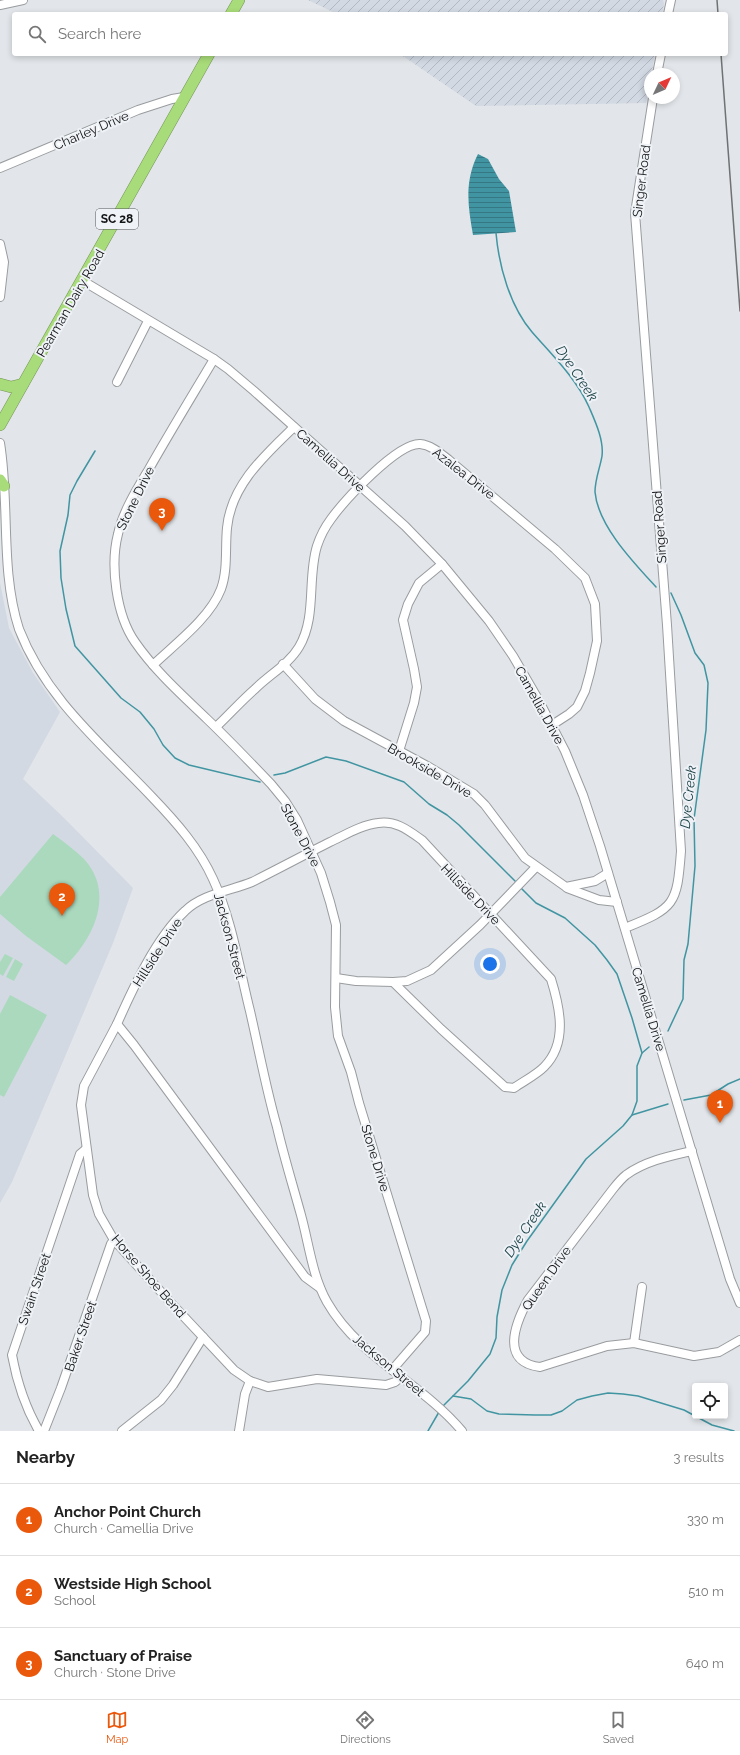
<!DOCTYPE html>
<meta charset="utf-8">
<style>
:root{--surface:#fff;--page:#f2f2f2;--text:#222;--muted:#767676;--line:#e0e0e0;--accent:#ea580c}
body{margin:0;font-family:Raleway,sans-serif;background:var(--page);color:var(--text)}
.controls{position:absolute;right:12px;bottom:12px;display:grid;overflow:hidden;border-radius:4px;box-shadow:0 2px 6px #0003}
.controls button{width:36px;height:36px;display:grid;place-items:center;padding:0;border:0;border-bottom:1px solid var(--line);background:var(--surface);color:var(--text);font:20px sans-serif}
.compass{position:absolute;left:644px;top:68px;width:36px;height:36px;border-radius:50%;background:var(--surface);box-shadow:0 2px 6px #0003;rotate:46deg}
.you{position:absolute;left:490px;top:964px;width:14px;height:14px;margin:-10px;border:3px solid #fff;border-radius:50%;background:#1a73e8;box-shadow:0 0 0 6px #1a73e833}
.badge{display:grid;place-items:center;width:26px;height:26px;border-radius:50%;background:var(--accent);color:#fff;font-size:13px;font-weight:700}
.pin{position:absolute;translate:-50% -33px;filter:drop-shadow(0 1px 2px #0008)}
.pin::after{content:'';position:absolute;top:21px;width:14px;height:12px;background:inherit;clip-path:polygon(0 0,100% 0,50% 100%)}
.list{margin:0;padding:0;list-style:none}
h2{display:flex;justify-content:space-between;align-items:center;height:52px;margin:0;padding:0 16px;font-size:17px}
h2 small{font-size:13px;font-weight:400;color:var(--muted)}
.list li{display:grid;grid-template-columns:26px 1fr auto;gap:12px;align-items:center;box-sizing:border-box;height:72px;padding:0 16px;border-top:1px solid var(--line)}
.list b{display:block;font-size:15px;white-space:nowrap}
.list p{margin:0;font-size:13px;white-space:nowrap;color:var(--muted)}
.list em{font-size:13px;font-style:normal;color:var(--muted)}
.icon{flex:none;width:22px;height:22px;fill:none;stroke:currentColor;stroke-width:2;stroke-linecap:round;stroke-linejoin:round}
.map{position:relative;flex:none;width:740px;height:1431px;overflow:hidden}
.search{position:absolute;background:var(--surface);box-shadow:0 2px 6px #0003;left:12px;right:12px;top:12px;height:44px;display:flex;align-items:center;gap:10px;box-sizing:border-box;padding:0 14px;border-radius:4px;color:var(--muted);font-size:15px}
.sheet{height:268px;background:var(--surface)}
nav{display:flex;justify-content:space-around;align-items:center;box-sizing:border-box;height:56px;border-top:1px solid var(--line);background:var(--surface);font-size:11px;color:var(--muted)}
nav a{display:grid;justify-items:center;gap:2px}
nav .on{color:var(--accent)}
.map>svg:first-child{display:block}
</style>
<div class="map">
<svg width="740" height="1431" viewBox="0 0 740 1431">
<defs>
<pattern id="industrial-furrows" width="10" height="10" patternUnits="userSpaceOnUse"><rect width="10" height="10" fill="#d2d9e3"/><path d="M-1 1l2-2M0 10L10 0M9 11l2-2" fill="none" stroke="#b3b9c2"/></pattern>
<pattern id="water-rules" width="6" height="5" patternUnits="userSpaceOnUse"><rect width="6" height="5" fill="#4195a2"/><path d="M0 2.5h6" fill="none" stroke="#357883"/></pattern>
</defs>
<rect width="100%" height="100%" fill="#e2e5e9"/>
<polygon fill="#d2d9e3" points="0,583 9,628 33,673 60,712 23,779 64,818 133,888 113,943 12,1182 0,1203"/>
<g fill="url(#industrial-furrows)">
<polygon points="308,0 663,0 664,4 662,14 337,14"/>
<polygon points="400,54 655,54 646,103 476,106"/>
</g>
<g fill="#aad9bd">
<path d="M53,834C64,842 75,850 84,859C115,893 94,938 66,965L26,936L0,914V897Z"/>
<polygon points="5,954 13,958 3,976 0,974 0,962"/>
<polygon points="15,959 23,964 14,981 6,977"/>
<polygon points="10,995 47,1015 4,1097 0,1095 0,1014"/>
</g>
<path fill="url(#water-rules)" d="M478,154L488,159L499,179L509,191L516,232L473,235C468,206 464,182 478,154Z"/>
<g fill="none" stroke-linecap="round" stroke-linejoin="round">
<g stroke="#4195a2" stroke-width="1.5">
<path d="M496,233C499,267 510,306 532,332C552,355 576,378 589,407C595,421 604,440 602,456C600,468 595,479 595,492C598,526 634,563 656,587"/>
<polyline points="95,451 77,481 70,495 68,515 60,551 61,578 66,609 75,646 121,698 140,712 154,729 163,745 175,758 189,765 260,782"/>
<polyline points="274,775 285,773 326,757 346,761 404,782 429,804 447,815 459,825 515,881"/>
<polyline points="521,888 536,903 565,918 595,945 607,960 617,974 632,1018 642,1053"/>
<polyline points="668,1031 683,999 684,960 688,944 695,866 694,819 706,730 708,683 704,665 695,653 681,615 671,593"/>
<polyline points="684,1100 711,1095 728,1084 740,1079"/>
<polyline points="632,1115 668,1104"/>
<polyline points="453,1396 471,1399 487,1411 499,1414 535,1415 551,1415 562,1411 577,1400 592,1396 608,1393 623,1394 638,1396 684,1410 712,1425 734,1431"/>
<polyline points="442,1407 468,1381 490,1354 496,1338 497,1317 502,1290 512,1265 527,1241 586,1159 623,1126 632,1115 637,1101 637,1066 642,1053 649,1047"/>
<polyline points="428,1431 439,1412"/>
</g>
<defs>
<g id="minor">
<polyline points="0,5 23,0"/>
<polyline points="668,14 671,0"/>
<polyline points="657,74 661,54"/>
<polyline points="0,168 138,110 172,99 184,97"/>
<polyline points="0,244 4,262 0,297"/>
<polyline points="83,281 214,359 228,369 254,391 405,526 442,564 489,621 513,656 538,699 565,751 583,795 600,846 730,1279 740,1303"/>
<path d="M214,359C192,396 170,432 149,469C137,489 123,511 118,534C110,565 116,615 135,642C155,671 182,695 207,719C229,740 250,762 271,784L285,801L297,820L321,873L330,902L336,925L335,1007L338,1036L351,1072L359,1103L426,1321L425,1332L392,1370"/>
<polyline points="117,382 148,321"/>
<path d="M0,443C10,505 0,570 19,629C46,699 103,745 152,797C176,822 199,848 213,879C232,920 239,967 250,1011C259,1050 266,1089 277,1127C284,1157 293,1186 301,1215C309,1244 312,1275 327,1302C359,1358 422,1383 462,1431"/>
<polyline points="283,664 315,699 344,721 429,767 474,794 485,805 525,858 566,887 595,881 608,873"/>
<path d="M153,665C175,644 210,618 221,589C228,570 225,548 227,528C231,485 265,455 294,427"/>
<path d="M216,727C229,715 241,701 255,689C269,675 289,664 299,647C317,617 307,578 317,546C320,537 325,527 331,519C344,501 397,443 420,444C431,445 440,453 449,460L555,549L585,578L595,604L597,641L590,673L585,691L577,707L569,714L552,725"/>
<polyline points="399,751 414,703 417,687 414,669 403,620 408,604 419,583 442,564"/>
<polyline points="567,888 599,900 617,902"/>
<path d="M625,928C675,908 677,905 681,851L667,625L635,213L653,98"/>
<polyline points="393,982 407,981 431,970 480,925 536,867"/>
<path d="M117,1024C133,988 156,938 185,911C202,894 230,891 252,882C278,869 304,855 330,842C345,835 361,825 378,823C395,820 408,830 422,840L551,979C560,1008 568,1043 544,1067C536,1075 524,1081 514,1088L505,1087L441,1029L393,982L356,981L336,978"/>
<path d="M692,1151C670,1156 645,1161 626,1175C621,1179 617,1184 613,1189L528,1300C515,1324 500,1362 540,1367L607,1346L634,1343L694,1356L719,1352L740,1340"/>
<polyline points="320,1288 305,1277 134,1045 117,1024 84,1086 81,1105 93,1195 99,1214 114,1240 172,1304 234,1370 250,1381 268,1387 317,1379 386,1385 395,1382 401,1377"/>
<polyline points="634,1343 642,1287"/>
<path d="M39,1431C25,1407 17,1382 12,1355L80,1154L86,1149"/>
<polyline points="44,1431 61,1388 111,1244 114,1240"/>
<polyline points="122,1431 161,1400 173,1385 203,1337"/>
<polyline points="239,1431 245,1394 250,1381"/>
</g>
<g id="highway">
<polyline points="231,14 239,0"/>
<polyline points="0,384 11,387 23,384"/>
<polyline points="0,425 209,54"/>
<polyline points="0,480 4,486"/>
</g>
</defs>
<use href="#minor" stroke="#999c9f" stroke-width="10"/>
<use href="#highway" stroke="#749556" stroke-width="12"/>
<use href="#minor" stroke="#fff" stroke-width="8"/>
<use href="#highway" stroke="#a8db79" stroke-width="11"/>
<g stroke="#6f7173" stroke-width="1.5">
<polyline points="717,0 718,14"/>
<polyline points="721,54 740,311"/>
</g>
</g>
<g text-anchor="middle" stroke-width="4" stroke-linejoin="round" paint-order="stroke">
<rect fill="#eff2f6" stroke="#545658" stroke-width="1" x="96" y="209" width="42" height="20" rx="3"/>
<g font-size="12" font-weight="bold" fill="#121314">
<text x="117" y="223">SC 28</text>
</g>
<g font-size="13" fill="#121314" stroke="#eff2f6">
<text transform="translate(91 130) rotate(-23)" y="5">Charley Drive</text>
<text transform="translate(641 181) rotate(-83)" y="5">Singer Road</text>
<text transform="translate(70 303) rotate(-60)" y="5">Pearman Dairy Road</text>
<text transform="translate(331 460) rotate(42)" y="5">Camellia Drive</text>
<text transform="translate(464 473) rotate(38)" y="5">Azalea Drive</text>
<text transform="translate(135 498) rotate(-64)" y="5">Stone Drive</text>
<text transform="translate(659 527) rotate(-94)" y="5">Singer Road</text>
<text transform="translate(540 705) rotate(61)" y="5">Camellia Drive</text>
<text transform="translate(430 770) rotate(30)" y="5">Brookside Drive</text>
<text transform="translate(301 835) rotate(62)" y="5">Stone Drive</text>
<text transform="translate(471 894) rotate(46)" y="5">Hillside Drive</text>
<text transform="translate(230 936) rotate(75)" y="5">Jackson Street</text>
<text transform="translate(157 952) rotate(-57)" y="5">Hillside Drive</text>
<text transform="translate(649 1009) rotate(73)" y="5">Camellia Drive</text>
<text transform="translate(376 1158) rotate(73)" y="5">Stone Drive</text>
<text transform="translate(149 1276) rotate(49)" y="5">Horse Shoe Bend</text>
<text transform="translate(546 1278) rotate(-55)" y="5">Queen Drive</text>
<text transform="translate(34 1289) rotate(-71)" y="5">Swain Street</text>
<text transform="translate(80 1336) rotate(-71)" y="5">Baker Street</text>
<text transform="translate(389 1365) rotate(40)" y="5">Jackson Street</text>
</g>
<g font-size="14" font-style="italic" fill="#173e44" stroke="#eff2f6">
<text transform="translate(577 373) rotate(56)" y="5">Dye Creek</text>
<text transform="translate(688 797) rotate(-84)" y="5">Dye Creek</text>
<text transform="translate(525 1229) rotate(-56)" y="5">Dye Creek</text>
</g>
</g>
</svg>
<div class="controls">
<button><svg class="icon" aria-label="locate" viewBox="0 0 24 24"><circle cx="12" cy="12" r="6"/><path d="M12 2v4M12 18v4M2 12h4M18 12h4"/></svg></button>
</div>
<svg class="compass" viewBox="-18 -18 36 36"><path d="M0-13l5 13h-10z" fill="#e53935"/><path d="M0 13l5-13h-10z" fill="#767676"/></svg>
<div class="you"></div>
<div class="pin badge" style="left:720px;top:1123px">1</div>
<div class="pin badge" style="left:62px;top:916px">2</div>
<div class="pin badge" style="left:162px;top:531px">3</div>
<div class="search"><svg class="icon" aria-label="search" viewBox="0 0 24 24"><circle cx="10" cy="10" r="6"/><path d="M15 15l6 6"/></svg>Search here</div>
</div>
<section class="sheet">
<h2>Nearby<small>3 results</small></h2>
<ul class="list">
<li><span class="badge">1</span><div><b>Anchor Point Church</b><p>Church · Camellia Drive</p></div><em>330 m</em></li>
<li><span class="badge">2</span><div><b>Westside High School</b><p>School</p></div><em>510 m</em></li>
<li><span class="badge">3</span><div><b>Sanctuary of Praise</b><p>Church · Stone Drive</p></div><em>640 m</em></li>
</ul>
</section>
<nav>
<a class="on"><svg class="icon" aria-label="map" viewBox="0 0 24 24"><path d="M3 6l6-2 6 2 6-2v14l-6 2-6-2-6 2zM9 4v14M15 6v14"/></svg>Map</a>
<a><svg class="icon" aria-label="directions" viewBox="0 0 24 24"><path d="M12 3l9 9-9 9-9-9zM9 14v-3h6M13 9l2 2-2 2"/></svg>Directions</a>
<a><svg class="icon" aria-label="saved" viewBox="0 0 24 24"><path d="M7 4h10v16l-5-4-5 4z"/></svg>Saved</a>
</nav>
